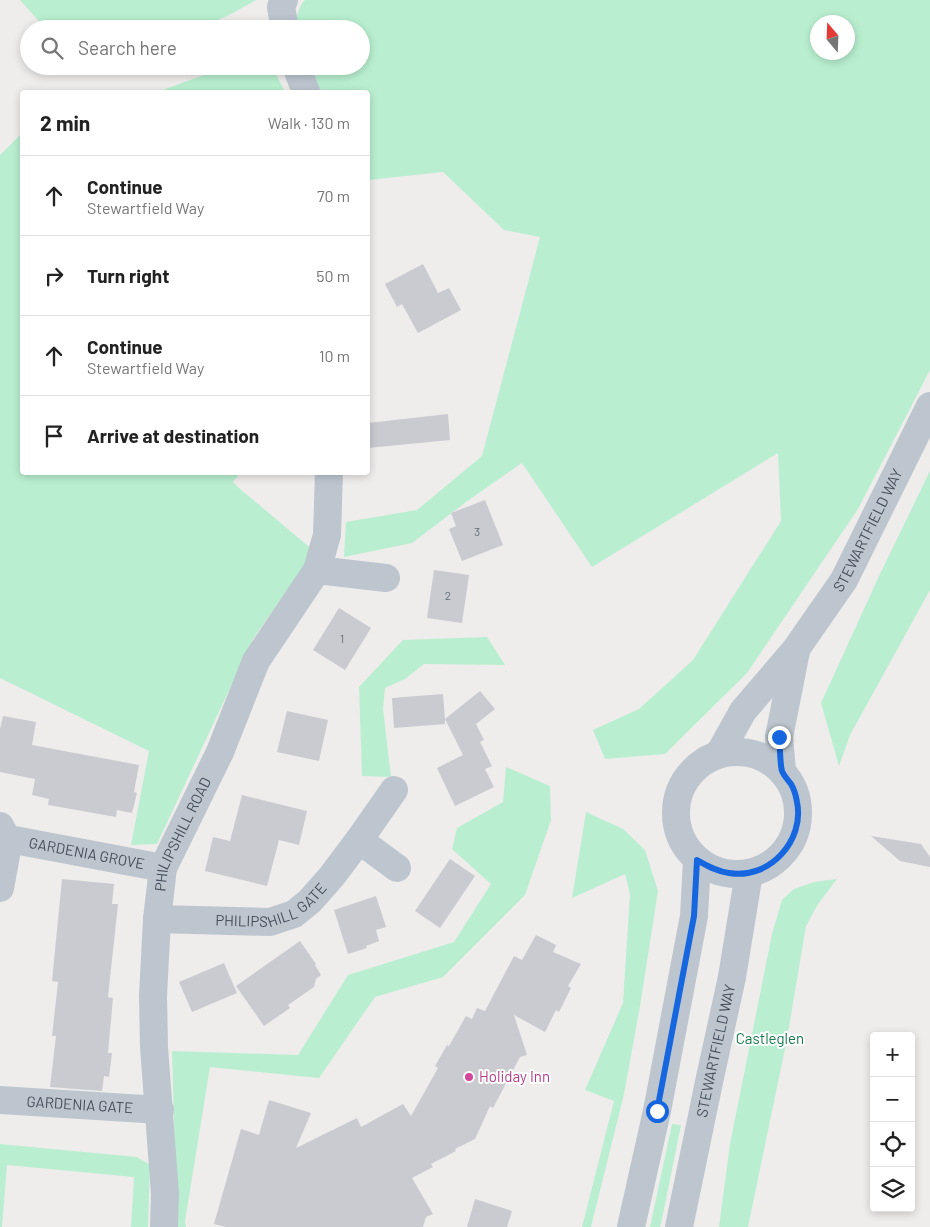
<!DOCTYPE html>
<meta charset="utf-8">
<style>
:root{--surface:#fff;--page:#f6f6f6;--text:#222;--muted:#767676;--line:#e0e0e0}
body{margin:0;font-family:Barlow,sans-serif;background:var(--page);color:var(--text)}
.controls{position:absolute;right:15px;bottom:15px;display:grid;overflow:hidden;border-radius:5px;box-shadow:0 2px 8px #0003}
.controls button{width:45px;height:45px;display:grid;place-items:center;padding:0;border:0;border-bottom:1px solid var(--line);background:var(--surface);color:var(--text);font:25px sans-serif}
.compass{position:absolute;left:810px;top:15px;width:45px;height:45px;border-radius:50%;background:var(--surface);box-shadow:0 2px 8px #0003;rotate:341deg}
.stop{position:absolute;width:15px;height:15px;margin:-11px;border:4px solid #1667df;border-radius:50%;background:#fff}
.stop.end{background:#1667df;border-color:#fff;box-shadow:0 1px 5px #0008}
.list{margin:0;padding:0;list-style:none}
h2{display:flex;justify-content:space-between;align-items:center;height:65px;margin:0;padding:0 20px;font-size:21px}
h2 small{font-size:16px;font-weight:400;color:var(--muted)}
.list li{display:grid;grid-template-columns:32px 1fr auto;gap:15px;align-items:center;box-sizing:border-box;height:80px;padding:0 20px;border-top:1px solid var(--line)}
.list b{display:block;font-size:19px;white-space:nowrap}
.list p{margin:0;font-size:16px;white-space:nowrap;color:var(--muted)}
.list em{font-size:16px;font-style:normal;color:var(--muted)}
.icon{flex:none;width:28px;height:28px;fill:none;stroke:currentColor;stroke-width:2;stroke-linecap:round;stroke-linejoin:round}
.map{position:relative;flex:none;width:930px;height:1227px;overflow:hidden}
.search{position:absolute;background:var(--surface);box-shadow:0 2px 8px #0003;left:20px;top:20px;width:350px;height:55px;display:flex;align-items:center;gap:12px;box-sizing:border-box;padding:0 18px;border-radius:28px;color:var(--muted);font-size:19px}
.panel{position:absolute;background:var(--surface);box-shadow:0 2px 8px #0003;left:20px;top:90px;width:350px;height:385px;border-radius:5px}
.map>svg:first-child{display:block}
</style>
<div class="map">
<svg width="930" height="1227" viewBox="0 0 930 1227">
<rect width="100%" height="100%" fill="#efecec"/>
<g fill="#b9efd0" fill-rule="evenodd">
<polygon points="20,0 256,0 233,13 199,29 46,29"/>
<path d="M305,0H930V370L858,509L747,673L665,754L605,759L593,730L639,709L693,660L781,521L778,453L592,567L522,463L466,502L412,543L344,557L346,522L417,510L482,456L540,237L504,230L443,172L368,180V92H320L311,66H361V29H298C295,19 298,7 305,0ZM818,22H848V52H818Z"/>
<polygon points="229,66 272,66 285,92 157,92"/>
<polygon points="22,133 22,472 240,473 233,482 239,488 314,551 253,639 157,844 131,845 149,751 0,678 0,155"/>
<polygon points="930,471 930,590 850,735 839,766 821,703 880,574"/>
<polygon points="487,637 505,665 424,664 405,679 385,688 383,709 391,777 362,776 359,687 403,640"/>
<polygon points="506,767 550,786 551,820 525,895 443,977 375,997 319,1078 210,1067 185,1221 186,1227 177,1227 172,1051 298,1055 348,975 454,942 491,884 452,849 457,828 503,802"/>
<polygon points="586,812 623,829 645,850 658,891 640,1006 624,1094 591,1227 582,1227 614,1101 585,1090 623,1003 630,894 625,874 572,898"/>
<polygon points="837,879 818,904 806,926 787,1039 748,1227 719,1227 730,1144 772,934 782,900 794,889 814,882"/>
<polygon points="672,1124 681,1125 662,1219 660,1227 650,1227"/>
<polygon points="0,1144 137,1157 150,1165 148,1227 131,1227 134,1177 7,1165 2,1227 0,1227"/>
</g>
<g fill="#c9cbd1">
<polygon points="423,264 438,293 449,288 461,310 418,333 402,304 397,307 385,284"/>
<polygon points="448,414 450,440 368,448 368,423"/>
<polygon points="485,500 503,545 462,561 449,529 456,526 451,513"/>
<polygon points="434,570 469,575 462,623 427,618"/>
<polygon points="339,608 371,628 345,670 313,650"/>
<polygon points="480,691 495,709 476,724 484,740 480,742 492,766 485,769 494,787 455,806 437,768 463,755 445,719 445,724 394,728 392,698 443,694 445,719"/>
<polygon points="287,711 328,720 319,761 277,752"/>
<polygon points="3,716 36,722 32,745 139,765 134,792 137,793 132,813 117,810 116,817 48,805 49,799 32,795 35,779 0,772 0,729"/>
<polygon points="242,795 307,811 299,845 279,840 267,886 205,871 213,837 230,841"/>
<polygon points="871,836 921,844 930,857 930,867 900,861"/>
<polygon points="450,859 475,876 440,928 415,911"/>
<polygon points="62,879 114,884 112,904 118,904 108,997 113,998 108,1053 112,1053 109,1077 104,1076 102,1091 50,1087 56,1036 52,1036 58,982 52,981"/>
<polygon points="376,896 386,927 376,930 379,941 366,946 367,948 348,954 334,910"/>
<polygon points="536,935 556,945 553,952 581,964 568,986 571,988 559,1012 556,1010 545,1032 514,1015 527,1055 520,1057 493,1108 490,1106 475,1139 455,1149 456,1151 431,1164 433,1167 412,1178 433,1214 426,1217 423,1227 226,1227 214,1224 241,1129 259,1135 269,1100 311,1113 296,1148 357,1118 361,1127 403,1104 411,1116 438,1068 435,1066 447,1045 449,1046 466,1016 472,1019 477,1008 485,1011 514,956 522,960"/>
<polygon points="300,941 316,964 315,965 321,975 316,979 314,987 288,1005 290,1008 264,1026 236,986"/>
<polygon points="224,963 237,993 192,1012 179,982"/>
<polygon points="475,1199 512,1211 507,1227 467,1227"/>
</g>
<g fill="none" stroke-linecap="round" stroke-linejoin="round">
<g stroke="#bdc6cf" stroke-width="28">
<polyline points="284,0 281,7 285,29"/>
<polyline points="296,66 306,92"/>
<polyline points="317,570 386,578"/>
<circle cx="737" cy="813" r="61"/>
<path id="s1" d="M719,754L743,711L796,649L844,580L930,406"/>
<polyline points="782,771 779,737 796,651"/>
<path id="s2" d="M0,826L5,835L9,839L163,868"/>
<polyline points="359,840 397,868"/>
<polyline points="0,888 9,839"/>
<path id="s3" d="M157,919L270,922L294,914L310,901L332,876L359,840L394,790"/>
<path id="s4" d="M0,1100L160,1110"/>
<path id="s5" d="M164,1227L165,1194L154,1047L153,996L157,919L163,868L220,752L256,661L317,570L327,535L329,472"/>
<polyline points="631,1227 657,1111 694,916 697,860"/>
<path id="s6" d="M679,1227L709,1082L732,977L749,873"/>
</g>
</g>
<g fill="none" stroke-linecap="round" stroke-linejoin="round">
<path stroke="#1667df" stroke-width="6" d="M657,1111L694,916L697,860C707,866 716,871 729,873C769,880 805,841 797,802C796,796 794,789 791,784C788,780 784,776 782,771C780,765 780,744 779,737"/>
</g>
<circle fill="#d1479c" stroke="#fff" stroke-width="2" cx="469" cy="1077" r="5"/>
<g text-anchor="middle" stroke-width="4" stroke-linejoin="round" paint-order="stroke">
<g font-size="12" fill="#666e78">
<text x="477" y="536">3</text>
<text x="448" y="600">2</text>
<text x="342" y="643">1</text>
</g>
<g font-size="15" fill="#454f5a" stroke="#fff">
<text dy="5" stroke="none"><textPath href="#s1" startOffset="270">STEWARTFIELD WAY</textPath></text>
<text dy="5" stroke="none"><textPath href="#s5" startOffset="398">PHILIPSHILL ROAD</textPath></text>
<text dy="5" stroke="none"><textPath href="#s2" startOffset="95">GARDENIA GROVE</textPath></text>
<text dy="5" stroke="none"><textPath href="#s3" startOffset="119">PHILIPSHILL GATE</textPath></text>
<text dy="5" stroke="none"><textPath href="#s6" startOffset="180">STEWARTFIELD WAY</textPath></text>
<text dy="5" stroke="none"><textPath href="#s4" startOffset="80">GARDENIA GATE</textPath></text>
</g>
<g font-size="15" fill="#157b4c" stroke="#fff">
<text x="770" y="1044">Castleglen</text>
</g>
<g font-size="15" fill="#b23c85" stroke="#fff" text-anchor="start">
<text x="479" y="1082">Holiday Inn</text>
</g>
</g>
</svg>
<div class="controls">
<button>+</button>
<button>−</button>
<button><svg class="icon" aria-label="locate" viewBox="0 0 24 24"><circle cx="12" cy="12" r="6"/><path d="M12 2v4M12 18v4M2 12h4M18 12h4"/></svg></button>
<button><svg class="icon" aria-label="layers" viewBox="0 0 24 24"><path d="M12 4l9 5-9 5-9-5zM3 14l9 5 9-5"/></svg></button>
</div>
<svg class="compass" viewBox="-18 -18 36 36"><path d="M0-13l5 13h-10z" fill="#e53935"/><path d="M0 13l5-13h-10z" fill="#767676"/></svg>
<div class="stop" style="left:657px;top:1111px"></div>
<div class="stop end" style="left:779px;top:737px"></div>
<div class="search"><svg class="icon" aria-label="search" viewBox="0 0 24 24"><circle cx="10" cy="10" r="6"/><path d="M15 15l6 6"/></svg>Search here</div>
<section class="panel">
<h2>2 min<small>Walk · 130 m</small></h2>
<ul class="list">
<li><svg class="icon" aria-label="ahead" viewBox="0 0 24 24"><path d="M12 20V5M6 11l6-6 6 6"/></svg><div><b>Continue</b><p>Stewartfield Way</p></div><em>70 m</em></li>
<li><svg class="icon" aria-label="right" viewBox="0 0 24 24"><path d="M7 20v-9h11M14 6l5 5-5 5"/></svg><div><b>Turn right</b></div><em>50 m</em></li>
<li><svg class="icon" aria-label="ahead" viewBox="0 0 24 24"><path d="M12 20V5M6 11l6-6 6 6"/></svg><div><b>Continue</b><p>Stewartfield Way</p></div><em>10 m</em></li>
<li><svg class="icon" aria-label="arrive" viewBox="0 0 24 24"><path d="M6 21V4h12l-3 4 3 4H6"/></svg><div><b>Arrive at destination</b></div></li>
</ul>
</section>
</div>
